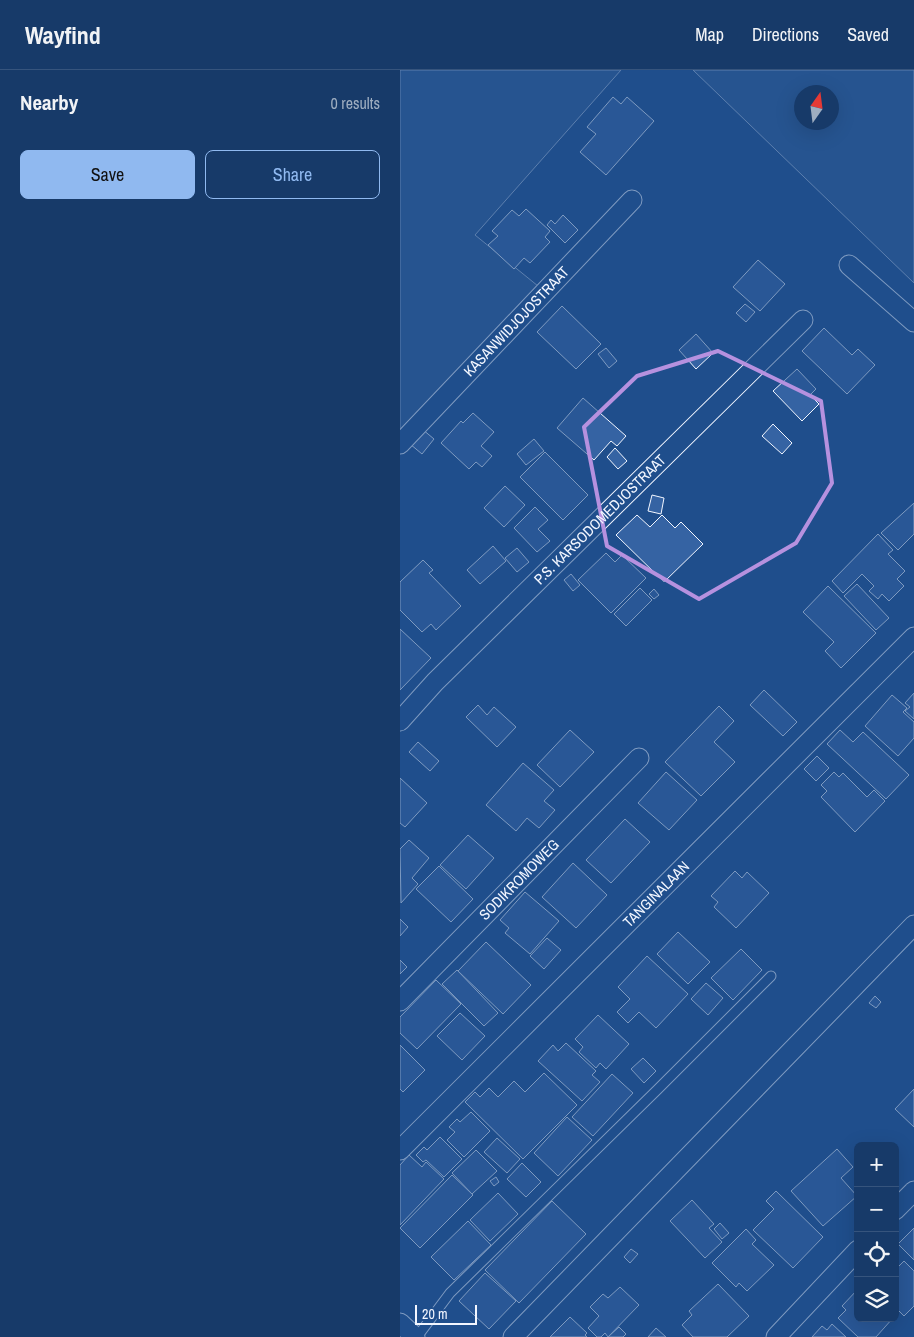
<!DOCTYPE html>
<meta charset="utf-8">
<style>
:root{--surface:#173a69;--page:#20416f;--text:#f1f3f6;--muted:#9eadc0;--line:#36547d;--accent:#90b9f0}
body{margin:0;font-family:"Archivo Narrow",sans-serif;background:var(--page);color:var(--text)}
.controls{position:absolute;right:15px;bottom:15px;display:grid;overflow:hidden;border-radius:8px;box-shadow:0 5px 20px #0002}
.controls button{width:45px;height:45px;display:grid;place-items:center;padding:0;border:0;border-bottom:1px solid var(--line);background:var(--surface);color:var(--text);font:25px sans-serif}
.compass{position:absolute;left:394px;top:15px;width:45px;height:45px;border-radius:50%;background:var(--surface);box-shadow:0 5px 20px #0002;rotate:14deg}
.scale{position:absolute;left:15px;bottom:12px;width:62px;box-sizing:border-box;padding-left:5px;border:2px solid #f2f6ff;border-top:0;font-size:14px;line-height:18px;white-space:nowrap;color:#f2f6ff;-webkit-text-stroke:4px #1f4e8c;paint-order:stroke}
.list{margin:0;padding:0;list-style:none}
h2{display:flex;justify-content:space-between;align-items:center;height:65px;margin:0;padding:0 20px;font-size:21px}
h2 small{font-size:16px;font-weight:400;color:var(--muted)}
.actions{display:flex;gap:10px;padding:15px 20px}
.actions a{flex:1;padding:11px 0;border:1px solid var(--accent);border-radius:8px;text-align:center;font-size:18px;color:var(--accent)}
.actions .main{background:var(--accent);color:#111}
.icon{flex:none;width:28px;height:28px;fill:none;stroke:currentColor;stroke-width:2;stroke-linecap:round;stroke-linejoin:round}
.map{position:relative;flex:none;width:514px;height:1267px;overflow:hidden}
header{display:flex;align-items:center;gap:30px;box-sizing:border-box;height:70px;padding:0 25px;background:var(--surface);border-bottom:1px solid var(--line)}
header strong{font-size:24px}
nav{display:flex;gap:28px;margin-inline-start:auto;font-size:18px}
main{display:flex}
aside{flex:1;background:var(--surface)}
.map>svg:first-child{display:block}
</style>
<header>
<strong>Wayfind</strong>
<nav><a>Map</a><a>Directions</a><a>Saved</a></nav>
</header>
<main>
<aside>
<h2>Nearby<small>0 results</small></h2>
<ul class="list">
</ul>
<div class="actions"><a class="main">Save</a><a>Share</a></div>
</aside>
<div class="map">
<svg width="514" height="1267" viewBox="0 0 514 1267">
<rect width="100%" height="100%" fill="#1f4e8c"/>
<g fill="#305b95" stroke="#a8bbd7" fill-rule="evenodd">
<polygon points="0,0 221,0 75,165 138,216 0,360"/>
<path d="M293,0H514V213ZM402,22H432V52H402Z"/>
</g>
<g fill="#3563a3" stroke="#f2f6ff">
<polygon points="213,27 221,34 227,27 254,51 206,105 180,82 196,64 187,57"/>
<polygon points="126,139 150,161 145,167 150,172 130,193 124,188 114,199 88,175 98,166 92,161 112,140 119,146"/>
<polygon points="163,145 178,160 165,173 147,155 151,150 155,154"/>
<polygon points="358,190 385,214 360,241 333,217"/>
<polygon points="345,234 355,242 346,252 336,243"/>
<polygon points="162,236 201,274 176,299 137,262"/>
<polygon points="424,258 452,285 458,279 475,295 447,324 402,281"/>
<polygon points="296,264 313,283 296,299 279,280"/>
<polygon points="206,278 217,291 209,298 198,284"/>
<polygon points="397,299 416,319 410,325 419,334 402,351 373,321"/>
<polygon points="183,328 226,366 217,376 211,371 194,390 157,358"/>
<polygon points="73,343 94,362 81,376 92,386 82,397 76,392 69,399 41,373 61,351 63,353"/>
<polygon points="373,354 392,373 382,384 362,366"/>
<polygon points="22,359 34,369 22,384 10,374"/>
<polygon points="134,369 144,381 126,395 117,384"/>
<polygon points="215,378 227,391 218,399 207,387"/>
<polygon points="145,382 188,425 163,450 120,407"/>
<polygon points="105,416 125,435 104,457 84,438"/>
<polygon points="252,425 264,428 261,444 248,441"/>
<polygon points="514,433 514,464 498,480 481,463"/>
<polygon points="135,437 148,450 138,459 150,471 137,482 114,458"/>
<polygon points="237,445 250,457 262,445 275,458 281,452 303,474 264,512 216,465"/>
<polygon points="478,464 493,480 488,484 505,501 497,509 504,516 489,531 482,524 478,529 469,521 474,516 462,504 443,523 432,511"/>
<polygon points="93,476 106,491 80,514 67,500"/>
<polygon points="117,478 129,492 117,502 105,488"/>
<polygon points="206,483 215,492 222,485 246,508 211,543 178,510"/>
<polygon points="23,490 33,500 29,503 61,536 36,560 31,554 22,562 0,540 0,512"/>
<polygon points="171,504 180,515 173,521 164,510"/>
<polygon points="457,514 489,548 476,560 444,526"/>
<polygon points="428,516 476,563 441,598 425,581 434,572 403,542"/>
<polygon points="240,518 252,530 226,556 214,544"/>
<polygon points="254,519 259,525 254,529 249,524"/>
<polygon points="0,559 31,588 0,620"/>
<polygon points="364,620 397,652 383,666 350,635"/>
<polygon points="514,623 514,649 505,641 510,637 505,633"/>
<polygon points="492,625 507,638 503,642 514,652 514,668 498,686 465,656"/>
<polygon points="78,635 87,645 94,637 116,657 97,677 66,647"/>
<polygon points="319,636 334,651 314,672 335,692 301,726 265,692"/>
<polygon points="170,660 194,682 160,717 137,695"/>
<polygon points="440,660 453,672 463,662 509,705 486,729 427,674"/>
<polygon points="18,672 39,691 30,701 9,682"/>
<polygon points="417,686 429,698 416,711 404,699"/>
<polygon points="123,693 154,720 144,731 155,740 139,758 127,748 116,761 86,735"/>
<polygon points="266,702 297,730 269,760 238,733"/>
<polygon points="434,702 439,707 443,703 467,727 474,720 485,731 455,762 421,727 427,721 421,715"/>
<polygon points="0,708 27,733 5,757 0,753"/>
<polygon points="225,749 250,772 211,813 186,790"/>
<polygon points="68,765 94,788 66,819 40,795"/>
<polygon points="9,770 29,788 12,808 18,814 1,833 0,779"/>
<polygon points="173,793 207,825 176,858 142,827"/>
<polygon points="39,796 73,829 51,852 16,819"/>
<polygon points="335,801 342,808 347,802 369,823 336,858 314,837 318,832 311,826"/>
<polygon points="125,822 159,851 130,884 105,863 109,858 100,850"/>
<polygon points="0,849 8,857 0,866"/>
<polygon points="278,862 310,892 288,914 257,884"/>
<polygon points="147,868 161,880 144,899 130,886"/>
<polygon points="86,872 131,915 103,944 58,901"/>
<polygon points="341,879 362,900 333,930 311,908"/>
<polygon points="247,886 288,924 256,958 239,942 228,953 217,942 230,929 218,917"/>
<polygon points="0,890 7,897 0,904"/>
<polygon points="57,900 98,943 84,956 42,914"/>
<polygon points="36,910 61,934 17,979 0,963 0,947"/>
<polygon points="306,913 323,928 308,945 291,929"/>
<polygon points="475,926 481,932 476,938 469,933"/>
<polygon points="60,943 85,966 62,990 37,966"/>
<polygon points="198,945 229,974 206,999 200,993 196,998 179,982 183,977 175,969"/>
<polygon points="166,973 196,1001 192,1005 200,1012 182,1031 138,991 153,975 158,981"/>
<polygon points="0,975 25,1000 3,1022 0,1019"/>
<polygon points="243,988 256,1001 244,1013 231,999"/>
<polygon points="144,1003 177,1035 123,1089 65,1032 75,1022 80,1027 89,1018 98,1027 114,1011 125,1022"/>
<polygon points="212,1004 233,1023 193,1066 172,1047"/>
<polygon points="514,1019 514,1057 495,1039"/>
<polygon points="71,1042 90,1061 64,1087 47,1070 55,1062 49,1057 57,1049 60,1052"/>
<polygon points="167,1047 192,1070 158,1106 134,1083"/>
<polygon points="40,1067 62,1089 44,1107 26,1090 23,1092 16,1085 24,1077 27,1080"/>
<polygon points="97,1068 120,1089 107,1103 84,1082"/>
<polygon points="437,1079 453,1097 441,1108 457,1126 423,1156 391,1121"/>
<polygon points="76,1080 97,1101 72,1124 52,1103"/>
<polygon points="9,1085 22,1097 26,1092 44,1109 0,1155 0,1095"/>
<polygon points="122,1093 141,1112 126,1127 107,1109"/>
<polygon points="52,1105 73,1125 20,1178 0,1158"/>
<polygon points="96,1107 99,1112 94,1116 90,1111"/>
<polygon points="376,1121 423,1167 393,1198 353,1160 374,1139 366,1131"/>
<polygon points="98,1123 118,1144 90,1171 70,1150"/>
<polygon points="292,1130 314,1154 309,1158 322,1172 305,1188 270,1151"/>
<polygon points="152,1131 186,1164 119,1233 85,1200"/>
<polygon points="68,1151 91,1175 54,1210 31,1187"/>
<polygon points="320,1153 329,1163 322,1169 314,1159"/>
<polygon points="514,1158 514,1190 498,1174"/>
<polygon points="346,1159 356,1170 352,1174 374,1195 347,1221 339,1213 336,1217 312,1193"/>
<polygon points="231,1179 238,1184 230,1193 224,1187"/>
<polygon points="504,1191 514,1201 514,1236 504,1246 495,1237 495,1200"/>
<polygon points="85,1203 116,1231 89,1259 59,1231"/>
<polygon points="318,1214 349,1246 327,1267 293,1267 282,1255 292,1245 289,1241"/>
<polygon points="220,1217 239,1235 208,1267 205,1263 201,1267 197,1267 188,1258 199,1246 190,1237 203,1224 208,1228"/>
<polygon points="458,1219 458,1248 493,1248 476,1267 458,1267 438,1248 446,1240 442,1236"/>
<polygon points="170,1247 187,1263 185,1265 187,1267 150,1267"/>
<polygon points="432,1254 446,1267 412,1267 422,1256 427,1260"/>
<polygon points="219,1257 226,1264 223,1267 208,1267"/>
<polygon points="256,1258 266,1267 248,1267"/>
</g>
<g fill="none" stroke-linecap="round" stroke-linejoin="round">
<defs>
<polyline id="lane" points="17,1267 50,1223 258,1019 371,906"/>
<g id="street">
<polyline points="449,195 514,252"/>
<path id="s1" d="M0,374L232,130"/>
<path id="s2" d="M0,651L35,612L403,250"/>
<path id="s3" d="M0,931L239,688"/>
<path id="s4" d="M0,1080L514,567"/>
<polyline points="495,1140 514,1121"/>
<polyline points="0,1253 15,1267"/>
<polyline points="113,1267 514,855"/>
<polyline points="376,1267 458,1180"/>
</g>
</defs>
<use href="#lane" stroke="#f2f6ff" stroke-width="11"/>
<use href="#street" stroke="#f2f6ff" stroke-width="21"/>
<use href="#lane" stroke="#1f4e8c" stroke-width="9"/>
<use href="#street" stroke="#1f4e8c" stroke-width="19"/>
</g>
<path d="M0 0H514V1267H0ZM318,281L421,331L432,413L396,473L299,529L207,476L184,357L237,306Z" fill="#1f4e8c" fill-opacity=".55" fill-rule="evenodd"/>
<path fill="none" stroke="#b691df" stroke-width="4" stroke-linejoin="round" d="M318,281L421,331L432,413L396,473L299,529L207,476L184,357L237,306Z"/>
<g text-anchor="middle" stroke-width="4" stroke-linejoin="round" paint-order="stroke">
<g font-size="15" fill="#f2f6ff" stroke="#1f4e8c">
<text dy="5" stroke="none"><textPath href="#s1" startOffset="169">KASANWIDJOJOSTRAAT</textPath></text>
<text dy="5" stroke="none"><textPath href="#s2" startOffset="284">P.S. KARSODOMEDJOSTRAAT</textPath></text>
<text dy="5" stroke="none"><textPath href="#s3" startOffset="170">SODIKROMOWEG</textPath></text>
<text dy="5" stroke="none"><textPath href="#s4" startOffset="362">TANGINALAAN</textPath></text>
</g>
</g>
</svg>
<div class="controls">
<button>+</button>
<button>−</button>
<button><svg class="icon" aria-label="locate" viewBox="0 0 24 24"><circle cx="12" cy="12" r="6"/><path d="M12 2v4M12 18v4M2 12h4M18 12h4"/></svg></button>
<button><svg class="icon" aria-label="layers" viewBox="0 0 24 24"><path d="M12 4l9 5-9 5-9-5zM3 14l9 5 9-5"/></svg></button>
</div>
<svg class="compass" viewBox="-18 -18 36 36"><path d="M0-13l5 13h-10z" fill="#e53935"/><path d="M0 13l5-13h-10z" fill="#9eadc0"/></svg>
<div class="scale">20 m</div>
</div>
</main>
